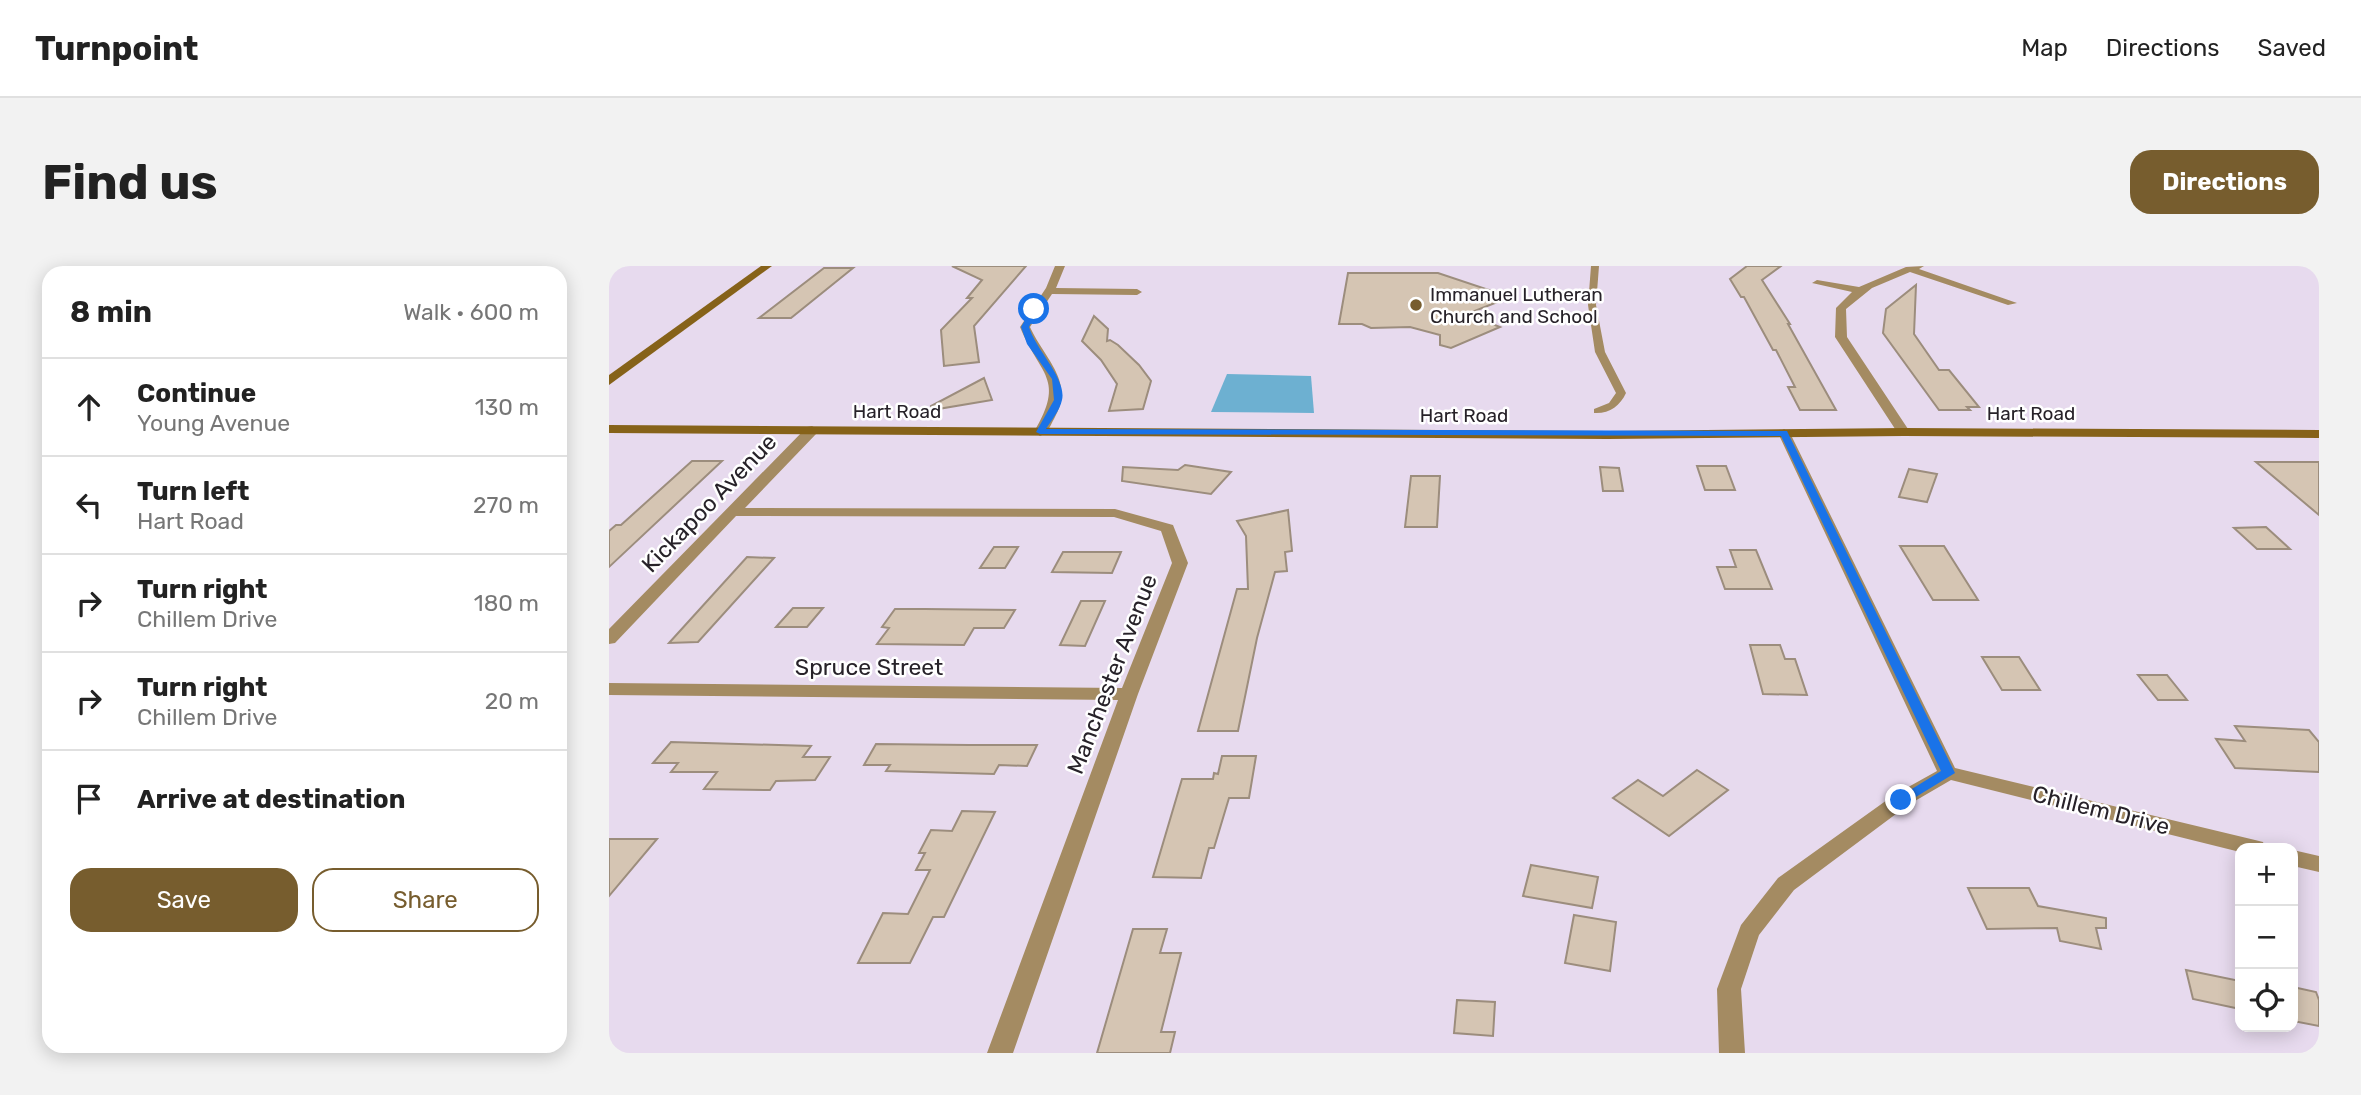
<!DOCTYPE html>
<meta charset="utf-8">
<style>
:root{--surface:#fff;--page:#f2f2f2;--text:#222;--muted:#767676;--line:#e0e0e0;--accent:#775d2e}
body{margin:0;font-family:Rubik,sans-serif;background:var(--page);color:var(--text)}
.controls{position:absolute;right:21px;bottom:21px;display:grid;overflow:hidden;border-radius:14px;box-shadow:0 4px 18px #0003}
.controls button{width:63px;height:63px;display:grid;place-items:center;padding:0;border:0;border-bottom:2px solid var(--line);background:var(--surface);color:var(--text);font:35px sans-serif}
.stop{position:absolute;width:21px;height:21px;margin:-16px;border:5px solid #1a73e8;border-radius:50%;background:#fff}
.stop.end{background:#1a73e8;border-color:#fff;box-shadow:0 2px 7px #0008}
.list{margin:0;padding:0;list-style:none}
h2{display:flex;justify-content:space-between;align-items:center;height:91px;margin:0;padding:0 28px;font-size:30px}
h2 small{font-size:23px;font-weight:400;color:var(--muted)}
.list li{display:grid;grid-template-columns:46px 1fr auto;gap:21px;align-items:center;box-sizing:border-box;height:98px;padding:0 28px;border-top:2px solid var(--line)}
.list b{display:block;font-size:26px;white-space:nowrap}
.list p{margin:0;font-size:23px;white-space:nowrap;color:var(--muted)}
.list em{font-size:23px;font-style:normal;color:var(--muted)}
.actions{display:flex;gap:14px;padding:21px 28px}
.actions a{flex:1;padding:16px 0;border:2px solid var(--accent);border-radius:21px;text-align:center;font-size:24px;color:var(--accent)}
.actions .main{background:var(--accent);color:#fff}
.icon{flex:none;width:38px;height:38px;fill:none;stroke:currentColor;stroke-width:2;stroke-linecap:round;stroke-linejoin:round}
.map{position:relative;flex:none;width:1710px;height:787px;overflow:hidden;border-radius:21px}
header{display:flex;align-items:center;gap:42px;box-sizing:border-box;height:98px;padding:0 35px;background:var(--surface);border-bottom:2px solid var(--line)}
header strong{font-size:33px}
nav{display:flex;gap:38px;margin-inline-start:auto;font-size:24px}
.intro{display:flex;align-items:center;justify-content:space-between;box-sizing:border-box;height:168px;padding:0 42px}
h1{margin:0;font-size:49px}
.button{padding:18px 32px;border-radius:21px;background:var(--accent);color:#fff;font-size:24px;font-weight:700}
main{display:flex;gap:42px;padding:0 42px}
aside{flex:1;background:var(--surface);border-radius:21px;box-shadow:0 4px 18px #0003}
.map>svg:first-child{display:block}
</style>
<header>
<strong>Turnpoint</strong>
<nav><a>Map</a><a>Directions</a><a>Saved</a></nav>
</header>
<div class="intro"><h1>Find us</h1><a class="button">Directions</a></div>
<main>
<aside>
<h2>8 min<small>Walk · 600 m</small></h2>
<ul class="list">
<li><svg class="icon" aria-label="ahead" viewBox="0 0 24 24"><path d="M12 20V5M6 11l6-6 6 6"/></svg><div><b>Continue</b><p>Young Avenue</p></div><em>130 m</em></li>
<li><svg class="icon" aria-label="left" viewBox="0 0 24 24"><path d="M17 20v-9H6M10 6l-5 5 5 5"/></svg><div><b>Turn left</b><p>Hart Road</p></div><em>270 m</em></li>
<li><svg class="icon" aria-label="right" viewBox="0 0 24 24"><path d="M7 20v-9h11M14 6l5 5-5 5"/></svg><div><b>Turn right</b><p>Chillem Drive</p></div><em>180 m</em></li>
<li><svg class="icon" aria-label="right" viewBox="0 0 24 24"><path d="M7 20v-9h11M14 6l5 5-5 5"/></svg><div><b>Turn right</b><p>Chillem Drive</p></div><em>20 m</em></li>
<li><svg class="icon" aria-label="arrive" viewBox="0 0 24 24"><path d="M6 21V4h12l-3 4 3 4H6"/></svg><div><b>Arrive at destination</b></div></li>
</ul>
<div class="actions"><a class="main">Save</a><a>Share</a></div>
</aside>
<div class="map">
<svg width="1710" height="787" viewBox="0 0 1710 787">
<rect width="100%" height="100%" fill="#e7daee"/>
<polygon fill="#6db0d1" points="618,108 702,110 705,147 602,146"/>
<g fill="#d5c5b3" stroke="#9c8d7d" stroke-width="2">
<polygon points="343,0 417,0 365,60 370,96 335,100 332,64 363,32 358,32 373,14"/>
<polygon points="1138,0 1172,0 1153,14 1181,58 1179,58 1227,144 1191,144 1179,121 1186,121 1167,84 1164,84 1135,31 1132,31 1121,13"/>
<polygon points="215,2 244,2 182,52 150,52"/>
<polygon points="739,7 829,7 901,31 858,48 891,61 842,82 831,79 831,69 801,61 762,62 753,58 730,58"/>
<polygon points="1307,19 1305,68 1330,104 1340,104 1370,141 1358,141 1361,144 1330,144 1274,67 1277,43"/>
<polygon points="485,50 499,63 498,75 501,74 509,79 530,99 542,115 534,143 500,145 508,118 492,94 473,75"/>
<polygon points="375,112 383,134 323,144 322,140"/>
<polygon points="83,195 113,195 0,301 0,265 7,259 12,259"/>
<polygon points="1647,196 1710,196 1710,249"/>
<polygon points="576,199 622,206 602,228 513,215 514,201 569,204"/>
<polygon points="1088,200 1117,200 1126,224 1096,224"/>
<polygon points="991,201 1010,202 1014,225 994,225"/>
<polygon points="1300,203 1328,208 1318,236 1290,231"/>
<polygon points="802,210 831,210 828,261 796,261"/>
<polygon points="679,244 683,285 676,286 678,305 666,306 648,372 629,465 589,465 628,323 639,323 637,270 628,255"/>
<polygon points="1657,261 1681,283 1648,283 1625,262"/>
<polygon points="1291,280 1335,280 1369,334 1324,334"/>
<polygon points="385,281 409,281 396,302 371,302"/>
<polygon points="1121,284 1147,284 1163,323 1116,323 1108,301 1127,301"/>
<polygon points="454,286 512,286 503,307 443,306"/>
<polygon points="138,291 165,292 89,376 60,377"/>
<polygon points="472,335 496,335 476,380 451,379"/>
<polygon points="184,342 214,342 198,361 167,361"/>
<polygon points="286,343 316,343 406,344 395,362 365,362 355,379 268,378 280,362 273,361"/>
<polygon points="1141,379 1171,379 1176,393 1186,393 1198,429 1154,428"/>
<polygon points="1373,391 1410,391 1431,424 1393,424"/>
<polygon points="1529,409 1558,409 1578,434 1549,434"/>
<polygon points="1626,460 1700,464 1710,476 1710,506 1626,502 1607,473 1636,475"/>
<polygon points="62,476 202,480 194,491 221,491 206,514 167,515 161,524 95,523 108,506 62,506 69,497 44,497"/>
<polygon points="267,478 360,479 428,479 418,500 390,499 385,508 277,505 281,499 255,499"/>
<polygon points="613,490 647,490 640,532 620,532 605,582 600,582 592,612 544,611 573,513 604,513 605,507 609,508"/>
<polygon points="1088,504 1119,524 1060,570 1004,532 1029,514 1054,530"/>
<polygon points="353,545 386,546 335,651 324,651 301,697 249,697 274,647 299,648 321,604 307,604 316,587 310,587 322,564 343,565"/>
<polygon points="0,573 48,573 0,630"/>
<polygon points="922,599 989,611 983,642 914,630"/>
<polygon points="1359,622 1420,622 1429,640 1497,652 1497,662 1487,662 1492,683 1451,675 1448,662 1378,663"/>
<polygon points="965,649 1007,656 1001,705 956,697"/>
<polygon points="524,663 558,663 551,687 572,687 552,766 566,766 561,787 488,787"/>
<polygon points="1577,704 1631,715 1631,743 1584,733"/>
<polygon points="1684,721 1707,726 1710,734 1710,760 1684,755"/>
<polygon points="848,734 886,736 884,770 845,767"/>
</g>
<g fill="none" stroke-linecap="round" stroke-linejoin="round">
<path fill="#a48b62" fill-rule="evenodd" d="M982,0H990L987,39L996,86L1017,127C1011,140 1000,148 985,147V143L1000,137L1007,127L986,86L979,39Z"/>
<g fill="#a48b62" fill-rule="evenodd">
<path d="M446,0H456L447,22L528,23L533,26L528,29L443,28L421,61C436,94 467,116 445,153C441,160 439,167 431,170L425,166C457,112 431,110 411,61L437,22Z"/>
<polygon points="1315,0 1310,3 1408,37 1399,39 1301,6 1263,22 1237,43 1238,71 1301,166 1295,170 1290,169 1226,71 1227,42 1243,26 1203,17 1208,14 1250,21 1297,1"/>
<polygon points="203,160 209,164 208,167 136,242 506,243 564,259 579,297 529,428 404,787 378,787 509,434 0,429 0,417 513,422 563,297 552,265 505,251 127,250 6,377 0,378 0,363 198,161"/>
<polygon points="1175,163 1181,167 1346,502 1646,574 1654,576 1656,582 1631,582 1631,586 1342,514 1299,539 1185,624 1150,669 1132,723 1136,787 1110,787 1108,723 1132,659 1169,612 1285,529 1328,505 1169,167"/>
<polygon points="1684,584 1710,590 1710,606 1684,600"/>
</g>
<g fill="#866219" fill-rule="evenodd">
<polygon points="152,0 163,0 0,119 0,109"/>
<polygon points="0,159 999,165 1295,162 1710,164 1710,172 1295,170 999,173 0,167"/>
</g>
</g>
<path fill="#1a73e8" d="M423,42L429,43L420,61C427,84 458,113 453,134C451,144 442,155 437,163L1178,165L1346,507L1297,537H1287L1285,534L1332,505L1172,170L431,168L427,166L445,134L443,113L418,78L412,61Z"/>
<circle fill="#775d2e" stroke="#fff" stroke-width="2.5" cx="807" cy="39" r="7"/>
<g text-anchor="middle" stroke-width="5" stroke-linejoin="round" paint-order="stroke">
<g font-size="19" fill="#272229" stroke="#fff" text-anchor="start">
<text x="821" y="35">Immanuel Lutheran<tspan x="821" dy="22">Church and School</tspan></text>
</g>
<g font-size="19" fill="#272229" stroke="#fff">
<text x="288" y="152">Hart Road</text>
<text x="1422" y="154">Hart Road</text>
<text x="855" y="156">Hart Road</text>
</g>
<g font-size="23" fill="#272229" stroke="#fff">
<text transform="translate(100 237) rotate(-46)" y="8">Kickapoo Avenue</text>
<text x="260" y="409">Spruce Street</text>
<text transform="translate(503 408) rotate(-69)" y="8">Manchester Avenue</text>
<text transform="translate(1492 544) rotate(14)" y="8">Chillem Drive</text>
</g>
</g>
</svg>
<div class="controls">
<button>+</button>
<button>−</button>
<button><svg class="icon" aria-label="locate" viewBox="0 0 24 24"><circle cx="12" cy="12" r="6"/><path d="M12 2v4M12 18v4M2 12h4M18 12h4"/></svg></button>
</div>
<div class="stop" style="left:425px;top:43px"></div>
<div class="stop end" style="left:1292px;top:534px"></div>
</div>
</main>
